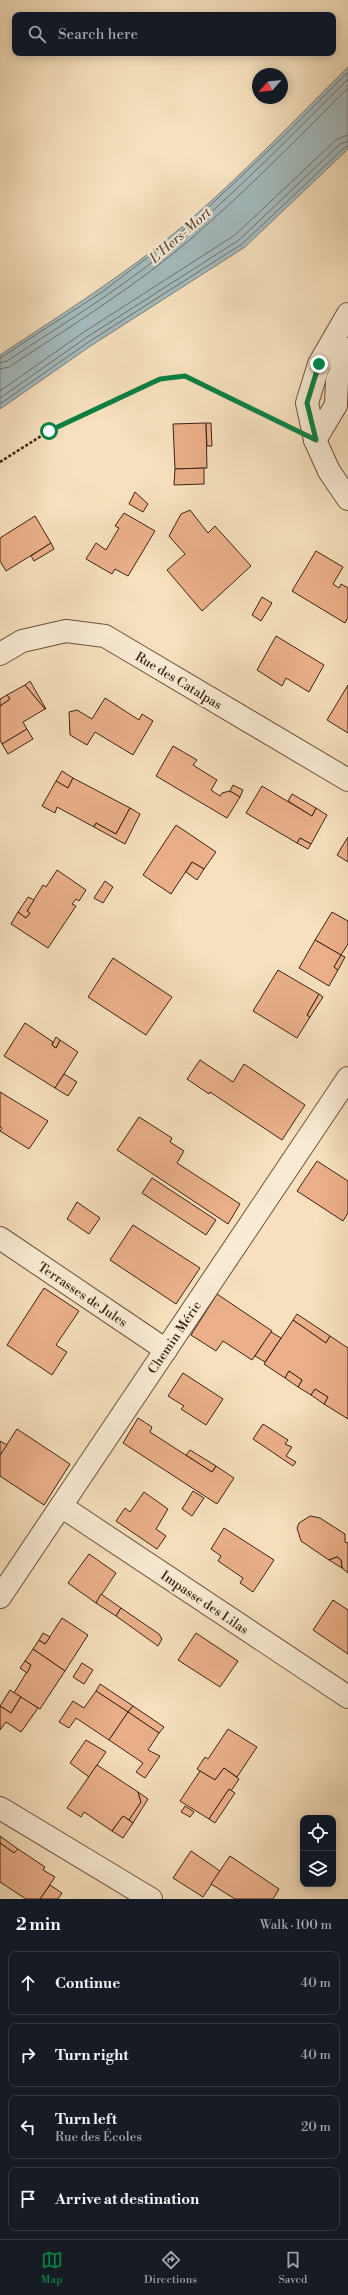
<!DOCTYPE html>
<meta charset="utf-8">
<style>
:root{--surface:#171b24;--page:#20242c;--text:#f1f3f6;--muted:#9ea1a6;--line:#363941;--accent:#0b8043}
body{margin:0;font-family:"Libre Bodoni",serif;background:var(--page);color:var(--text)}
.controls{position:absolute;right:12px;bottom:12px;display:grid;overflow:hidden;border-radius:8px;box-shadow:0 2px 10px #0003}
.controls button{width:36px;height:36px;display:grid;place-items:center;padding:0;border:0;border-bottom:1px solid var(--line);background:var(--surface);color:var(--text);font:20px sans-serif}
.compass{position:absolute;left:252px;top:68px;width:36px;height:36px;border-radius:50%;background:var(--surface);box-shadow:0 2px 10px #0003;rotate:242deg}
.stop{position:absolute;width:12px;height:12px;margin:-9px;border:3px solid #0b8043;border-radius:50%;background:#fff}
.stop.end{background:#0b8043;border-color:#fff;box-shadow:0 1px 4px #0008}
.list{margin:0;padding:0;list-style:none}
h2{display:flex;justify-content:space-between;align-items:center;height:52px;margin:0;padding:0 16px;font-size:17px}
h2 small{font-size:13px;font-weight:400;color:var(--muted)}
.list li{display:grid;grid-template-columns:26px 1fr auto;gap:12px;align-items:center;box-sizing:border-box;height:64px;margin:0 8px 8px;padding:0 8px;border:1px solid var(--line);border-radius:8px}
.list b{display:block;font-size:15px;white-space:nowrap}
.list p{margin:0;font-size:13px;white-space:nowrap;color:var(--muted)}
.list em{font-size:13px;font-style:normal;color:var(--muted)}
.icon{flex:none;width:22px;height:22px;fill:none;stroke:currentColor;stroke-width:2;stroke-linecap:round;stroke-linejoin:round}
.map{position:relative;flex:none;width:348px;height:1899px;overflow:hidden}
.search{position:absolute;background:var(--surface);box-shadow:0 2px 10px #0003;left:12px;right:12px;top:12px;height:44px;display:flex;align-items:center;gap:10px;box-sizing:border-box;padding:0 14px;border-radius:8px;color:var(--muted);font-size:15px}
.sheet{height:340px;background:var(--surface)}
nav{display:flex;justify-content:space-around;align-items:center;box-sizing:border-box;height:56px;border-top:1px solid var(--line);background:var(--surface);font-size:11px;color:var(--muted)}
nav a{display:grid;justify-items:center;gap:2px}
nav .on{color:var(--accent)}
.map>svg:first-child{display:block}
</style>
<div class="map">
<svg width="348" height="1899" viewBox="0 0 348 1899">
<rect width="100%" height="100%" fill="#f6e0bd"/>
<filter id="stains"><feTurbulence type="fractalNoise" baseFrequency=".005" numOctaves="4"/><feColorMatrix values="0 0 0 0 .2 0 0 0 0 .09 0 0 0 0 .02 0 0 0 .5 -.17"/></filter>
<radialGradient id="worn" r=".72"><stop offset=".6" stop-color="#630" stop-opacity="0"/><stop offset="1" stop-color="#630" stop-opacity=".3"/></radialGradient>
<path fill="#a3babd" stroke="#7b7e79" d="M348,67V149L245,247L92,345L0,409V355C62,314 126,274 183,226C241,176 294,121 348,67Z"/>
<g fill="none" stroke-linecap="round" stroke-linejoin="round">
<g stroke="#706e68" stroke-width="1">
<polyline points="0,358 102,292 185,229 284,136 348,72"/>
<path d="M0,363L7,361C67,321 134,281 189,232C244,184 296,131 348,79"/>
<path d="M0,369L9,367C71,326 136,286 193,237C247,190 297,139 348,88"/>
<polyline points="0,391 84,332 235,235 337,139 348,135"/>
<polyline points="0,398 87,337 239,240 340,144 348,141"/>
<polyline points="0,404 90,341 242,244 344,148 348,146"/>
</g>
</g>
<g fill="#ebb08a" stroke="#3e2313">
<polygon points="206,423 207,468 175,469 173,424"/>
<polygon points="206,423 211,423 212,446 207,446"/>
<polygon points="204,468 204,484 174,485 175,469"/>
<polygon points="135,492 148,504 143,512 129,504"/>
<polygon points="190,510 208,533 215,526 251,566 202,611 167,570 185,554 169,536 181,514"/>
<polygon points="124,513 155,531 128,576 115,569 112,574 86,559 96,543 106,550 119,528 115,526"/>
<polygon points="35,516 51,543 6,571 0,561 0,538"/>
<polygon points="51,543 54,549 34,561 31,556"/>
<polygon points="316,551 343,567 333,584 339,588 341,584 348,588 348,617 345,623 292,591"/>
<polygon points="262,597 272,603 261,621 252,615"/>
<polygon points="276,636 324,665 309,692 286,678 282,686 257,670"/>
<polygon points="30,681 46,709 45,709 25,685"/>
<polygon points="25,685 45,709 23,722 27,729 2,744 0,740 0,706 10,699 7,695"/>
<polygon points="348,685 348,733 327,720"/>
<polygon points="7,695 10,699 0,706 0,699"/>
<polygon points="105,698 139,720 142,714 153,721 133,755 95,732 87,745 70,735 69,712 77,710 92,719"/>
<polygon points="27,729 33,739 8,754 2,744"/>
<polygon points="173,746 197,760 193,765 217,780 211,790 220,796 222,793 230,791 240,797 227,818 156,776"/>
<polygon points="62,771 73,778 68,788 56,781"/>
<polygon points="73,778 130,808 116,834 96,823 94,827 57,807 55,813 42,806 56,781 68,788"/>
<polygon points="233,785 243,790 240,797 230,791"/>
<polygon points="262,786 312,816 316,808 327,815 311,844 300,838 297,843 246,813"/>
<polygon points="292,794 316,808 312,816 288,801"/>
<polygon points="130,808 140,814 125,844 94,827 96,823 116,834"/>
<polygon points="176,825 216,852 204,869 192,862 171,894 143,875"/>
<polygon points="348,837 348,862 337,855"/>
<polygon points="300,838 311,844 308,849 297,843"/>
<polygon points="192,862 204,869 197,880 186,872"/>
<polygon points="57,870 86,890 79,901 76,899 72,904 76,906 48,948 11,924 18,912 26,918 30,913 27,911 43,885 46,887"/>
<polygon points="105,881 113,887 103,903 94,898"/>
<polygon points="28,897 34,900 27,911 30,913 26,918 18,912"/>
<polygon points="332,912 348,921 348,944 341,955 315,940"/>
<polygon points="315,940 341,955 334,967 338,970 329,986 299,968"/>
<polygon points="341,955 345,957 338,970 334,967"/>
<polygon points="113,958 172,997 146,1035 88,997"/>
<polygon points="278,970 319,994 307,1015 310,1017 297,1038 253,1011"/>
<polygon points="319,994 323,997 310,1017 307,1015"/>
<polygon points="25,1023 53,1042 52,1045 56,1048 60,1040 78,1052 55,1088 4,1056"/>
<polygon points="56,1037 60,1040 56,1048 52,1045"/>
<polygon points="200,1060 233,1082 244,1064 305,1105 282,1140 210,1092 209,1094 187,1079"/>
<polygon points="64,1074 77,1082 68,1096 55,1088"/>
<polygon points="0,1092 48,1121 29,1149 0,1131 2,1128 0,1127"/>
<polygon points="139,1117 172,1138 170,1142 184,1151 177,1163 240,1204 228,1224 117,1150"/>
<polygon points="317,1161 348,1181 348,1213 343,1221 297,1191"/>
<polygon points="152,1178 216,1220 206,1235 142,1193"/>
<polygon points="77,1202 100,1218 89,1234 67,1219"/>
<polygon points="133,1225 200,1268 176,1304 110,1260"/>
<polygon points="44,1288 79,1311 56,1345 67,1352 52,1375 7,1345"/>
<polygon points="217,1294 272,1331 252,1360 223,1341 216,1351 191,1335"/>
<polygon points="297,1314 330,1336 326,1343 293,1320"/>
<polygon points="293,1320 326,1343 330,1336 348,1348 348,1419 324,1404 328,1397 315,1389 311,1395 298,1387 302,1380 289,1371 285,1378 264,1364"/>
<polygon points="271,1332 281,1338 265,1362 255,1356"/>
<polygon points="289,1371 302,1380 298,1387 285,1378"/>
<polygon points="183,1373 223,1399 206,1425 181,1409 184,1406 168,1396"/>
<polygon points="315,1389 328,1397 324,1404 311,1395"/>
<polygon points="138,1418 152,1427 150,1432 212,1472 216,1466 234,1478 217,1504 123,1443"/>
<polygon points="263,1424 288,1440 285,1444 292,1447 286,1456 296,1462 293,1466 253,1439"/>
<polygon points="17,1429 70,1464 44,1505 0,1476 0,1455"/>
<polygon points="0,1441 7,1445 0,1455"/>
<polygon points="190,1450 216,1466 212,1472 186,1455"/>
<polygon points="193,1491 204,1498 192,1516 182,1509"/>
<polygon points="144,1492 168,1509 156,1529 166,1536 157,1549 116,1521 125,1508 130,1512"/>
<polygon points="310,1516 320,1518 345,1534 345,1542 348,1543 348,1573 342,1568 341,1560 337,1557 329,1560 301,1541 297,1528 299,1523"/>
<polygon points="224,1528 274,1560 253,1592 240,1583 243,1578 218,1561 221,1556 211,1549"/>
<polygon points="89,1554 116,1573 96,1603 68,1583"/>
<polygon points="337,1557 341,1560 342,1568 329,1560"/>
<polygon points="101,1594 121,1608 116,1616 96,1603"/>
<polygon points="333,1600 348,1610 348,1654 313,1630"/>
<polygon points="121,1608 159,1634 162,1639 158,1646 116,1616"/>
<polygon points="62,1618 88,1635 65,1671 33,1649 39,1640 45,1644"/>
<polygon points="43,1633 50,1637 45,1644 39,1640"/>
<polygon points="196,1633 238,1661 220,1687 178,1660"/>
<polygon points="33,1649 65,1671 40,1709 14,1693 31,1665 25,1661"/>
<polygon points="25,1661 31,1665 27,1673 20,1668"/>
<polygon points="82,1663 93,1670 84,1684 73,1677"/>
<polygon points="100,1684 133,1706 128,1712 96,1691"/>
<polygon points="10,1690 21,1697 11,1713 0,1706"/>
<polygon points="96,1691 128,1712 109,1740 76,1718 69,1728 59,1722 73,1701 84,1708"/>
<polygon points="21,1697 38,1708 21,1732 6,1722 0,1730 0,1706 11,1713"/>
<polygon points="133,1706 164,1727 159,1733 128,1712"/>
<polygon points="128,1712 159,1733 148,1750 160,1756 145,1778 136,1772 143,1763 109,1740"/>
<polygon points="228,1729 257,1747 237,1777 224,1768 215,1780 197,1769 205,1757 208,1759"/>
<polygon points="86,1740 106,1752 89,1777 70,1763"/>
<polygon points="97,1765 138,1792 141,1802 129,1820 123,1816 112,1831 84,1812 81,1817 67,1808"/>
<polygon points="224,1768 239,1779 231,1791 229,1789 209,1819 180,1801 200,1771 215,1780"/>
<polygon points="229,1789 235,1793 215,1823 209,1819"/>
<polygon points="138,1792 148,1799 133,1823 129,1820 141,1802"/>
<polygon points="185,1806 194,1812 190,1817 181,1812"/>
<polygon points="123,1816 133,1823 123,1838 112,1831"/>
<polygon points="0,1836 18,1849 14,1853 0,1843"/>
<polygon points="0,1843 14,1853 18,1849 45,1867 43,1870 55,1877 40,1899 26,1899 0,1882"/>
<polygon points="191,1851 220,1871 203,1897 173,1878"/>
<polygon points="230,1856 279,1889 273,1899 235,1899 211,1884"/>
<polygon points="50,1885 62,1893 58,1899 40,1899"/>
</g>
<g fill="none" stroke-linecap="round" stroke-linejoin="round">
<defs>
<g id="minor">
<polyline points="348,314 319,364 307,403 315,440 329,471 348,499"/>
<polyline points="315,440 336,405 337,381 348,349"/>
<polyline points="0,654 22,641 66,631 105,636 348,780"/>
<polyline points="0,1238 166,1350"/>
<polyline points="61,1506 348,1697"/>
<polyline points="0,1597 348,1078"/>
<polyline points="0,1808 151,1899"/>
</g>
</defs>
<use href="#minor" stroke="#6c523e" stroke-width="24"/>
<polyline stroke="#3e2313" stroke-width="2.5" stroke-dasharray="3 2" stroke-linecap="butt" points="0,462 49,431 160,379 185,376 286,426"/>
<use href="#minor" stroke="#f9ebd4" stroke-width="22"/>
</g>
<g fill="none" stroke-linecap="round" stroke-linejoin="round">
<polyline stroke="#0b8043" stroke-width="5" points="49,431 160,379 185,376 316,440 307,403 319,364"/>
</g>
<g text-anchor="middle" stroke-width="4" stroke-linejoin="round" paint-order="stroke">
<g font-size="13" fill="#3e2313" stroke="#f9ebd4">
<text transform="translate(179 680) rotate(31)" y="5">Rue des Catalpas</text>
<text transform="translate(83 1294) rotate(34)" y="5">Terrasses de Jules</text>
<text transform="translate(174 1337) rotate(-56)" y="5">Chemin Méric</text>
<text transform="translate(205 1602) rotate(34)" y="5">Impasse des Lilas</text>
</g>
<g font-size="14" font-style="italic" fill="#5c5046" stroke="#f9ebd4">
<text transform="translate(180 235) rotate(-41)" y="5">L'Hers-Mort</text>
</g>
</g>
<rect width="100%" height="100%" filter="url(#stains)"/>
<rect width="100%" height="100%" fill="url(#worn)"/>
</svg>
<div class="controls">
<button><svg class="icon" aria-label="locate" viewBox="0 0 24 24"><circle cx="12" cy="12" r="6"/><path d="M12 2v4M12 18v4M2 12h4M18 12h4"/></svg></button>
<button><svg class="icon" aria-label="layers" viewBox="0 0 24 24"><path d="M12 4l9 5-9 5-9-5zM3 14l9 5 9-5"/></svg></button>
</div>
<svg class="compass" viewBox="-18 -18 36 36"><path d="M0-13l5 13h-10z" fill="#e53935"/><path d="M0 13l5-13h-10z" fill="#9ea1a6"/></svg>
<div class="stop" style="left:49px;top:431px"></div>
<div class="stop end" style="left:319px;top:364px"></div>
<div class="search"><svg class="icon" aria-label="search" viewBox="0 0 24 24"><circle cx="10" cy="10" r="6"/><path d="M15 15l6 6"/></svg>Search here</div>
</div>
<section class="sheet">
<h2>2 min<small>Walk · 100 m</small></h2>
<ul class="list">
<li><svg class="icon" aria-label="ahead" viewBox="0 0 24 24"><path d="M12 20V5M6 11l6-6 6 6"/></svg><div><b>Continue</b></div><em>40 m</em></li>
<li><svg class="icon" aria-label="right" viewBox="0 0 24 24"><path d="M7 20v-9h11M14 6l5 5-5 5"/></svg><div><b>Turn right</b></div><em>40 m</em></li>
<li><svg class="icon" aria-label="left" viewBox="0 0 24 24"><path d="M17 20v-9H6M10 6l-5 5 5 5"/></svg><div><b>Turn left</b><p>Rue des Écoles</p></div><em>20 m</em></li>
<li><svg class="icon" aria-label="arrive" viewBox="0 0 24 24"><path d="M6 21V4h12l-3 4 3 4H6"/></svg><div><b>Arrive at destination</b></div></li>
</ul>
</section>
<nav>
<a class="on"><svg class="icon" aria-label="map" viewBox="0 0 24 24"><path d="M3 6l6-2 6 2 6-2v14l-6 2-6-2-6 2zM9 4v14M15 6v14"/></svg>Map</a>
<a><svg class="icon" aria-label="directions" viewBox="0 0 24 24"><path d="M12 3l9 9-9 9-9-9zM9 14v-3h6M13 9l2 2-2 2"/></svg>Directions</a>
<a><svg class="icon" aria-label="saved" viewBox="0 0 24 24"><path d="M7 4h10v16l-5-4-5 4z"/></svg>Saved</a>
</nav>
